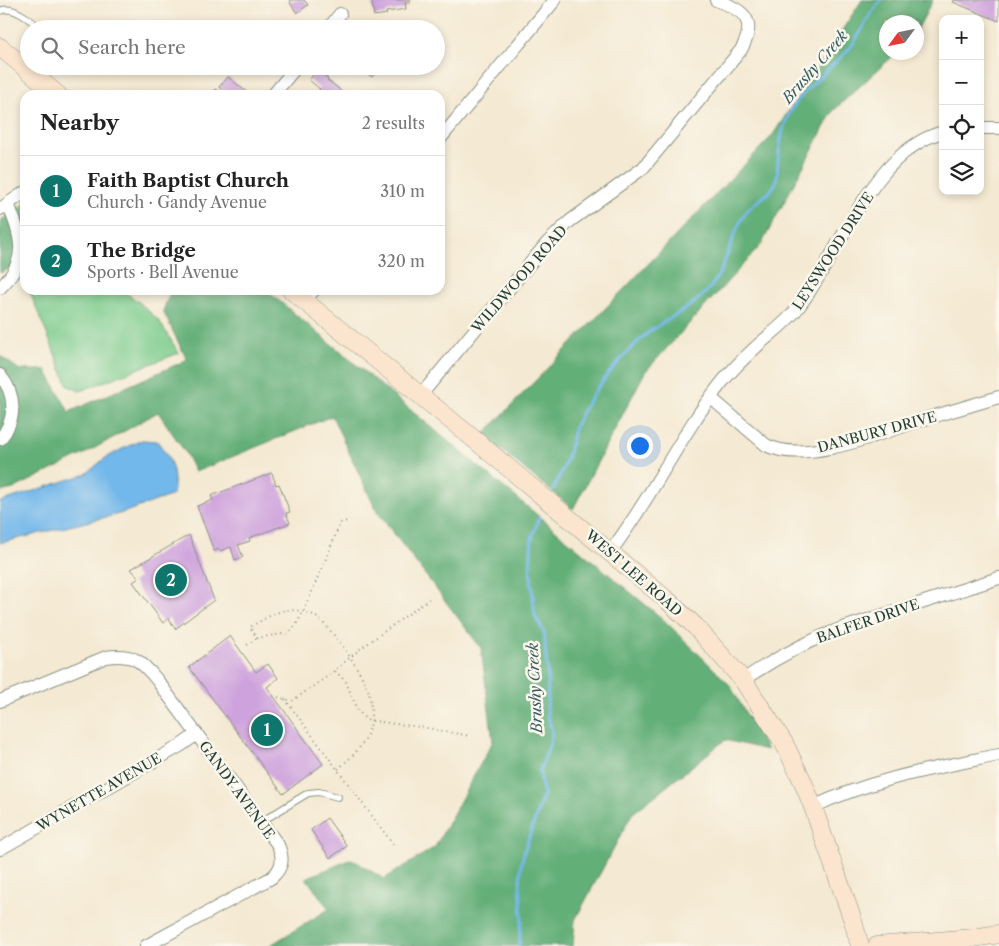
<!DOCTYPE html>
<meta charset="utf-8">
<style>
:root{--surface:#fff;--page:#f2f2f2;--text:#222;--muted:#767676;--line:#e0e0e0;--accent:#0f766e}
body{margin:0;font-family:"Libre Caslon Text",serif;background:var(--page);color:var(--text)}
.controls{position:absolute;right:15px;top:15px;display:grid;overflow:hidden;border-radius:10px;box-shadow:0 2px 8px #0003}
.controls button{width:45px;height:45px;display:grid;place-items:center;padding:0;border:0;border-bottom:1px solid var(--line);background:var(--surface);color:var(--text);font:25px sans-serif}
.compass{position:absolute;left:879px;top:15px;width:45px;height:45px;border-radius:50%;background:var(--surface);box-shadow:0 2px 8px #0003;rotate:237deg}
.you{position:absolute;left:639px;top:445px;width:18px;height:18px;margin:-12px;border:4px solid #fff;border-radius:50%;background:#1a73e8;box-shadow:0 0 0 8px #1a73e833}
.badge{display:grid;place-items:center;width:32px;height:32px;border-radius:50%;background:var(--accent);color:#fff;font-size:16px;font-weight:700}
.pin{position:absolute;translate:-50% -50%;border:2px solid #fff;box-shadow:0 1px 5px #0006}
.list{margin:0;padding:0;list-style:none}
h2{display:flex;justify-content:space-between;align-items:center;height:65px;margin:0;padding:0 20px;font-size:21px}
h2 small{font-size:16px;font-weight:400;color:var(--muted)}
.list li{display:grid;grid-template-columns:32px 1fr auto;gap:15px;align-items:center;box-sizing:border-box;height:70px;padding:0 20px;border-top:1px solid var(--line)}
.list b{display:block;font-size:19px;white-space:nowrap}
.list p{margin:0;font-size:16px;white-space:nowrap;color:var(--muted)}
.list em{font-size:16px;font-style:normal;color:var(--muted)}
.icon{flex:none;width:28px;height:28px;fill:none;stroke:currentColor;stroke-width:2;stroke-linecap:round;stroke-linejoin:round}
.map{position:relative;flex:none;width:999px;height:946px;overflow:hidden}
.search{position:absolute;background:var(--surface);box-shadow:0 2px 8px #0003;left:20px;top:20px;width:425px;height:55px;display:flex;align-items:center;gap:12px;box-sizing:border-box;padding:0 18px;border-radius:28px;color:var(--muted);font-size:19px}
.panel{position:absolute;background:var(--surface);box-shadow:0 2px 8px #0003;left:20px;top:90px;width:425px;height:205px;border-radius:15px}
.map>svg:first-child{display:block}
</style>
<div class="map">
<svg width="999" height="946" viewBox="0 0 999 946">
<rect width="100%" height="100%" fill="#fbf7ec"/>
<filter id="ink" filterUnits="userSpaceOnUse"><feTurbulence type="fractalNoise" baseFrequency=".02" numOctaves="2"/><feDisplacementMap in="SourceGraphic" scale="10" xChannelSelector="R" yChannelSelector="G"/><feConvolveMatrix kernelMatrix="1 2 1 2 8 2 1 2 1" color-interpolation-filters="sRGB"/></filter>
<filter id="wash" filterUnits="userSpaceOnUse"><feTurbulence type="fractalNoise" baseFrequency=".0096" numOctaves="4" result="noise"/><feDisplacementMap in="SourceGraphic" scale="20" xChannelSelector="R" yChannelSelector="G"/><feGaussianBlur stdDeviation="1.12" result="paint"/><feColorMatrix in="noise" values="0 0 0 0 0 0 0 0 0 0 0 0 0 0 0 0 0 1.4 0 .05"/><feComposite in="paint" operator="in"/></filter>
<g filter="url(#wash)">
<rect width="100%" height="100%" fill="#f4e9d2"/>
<polygon fill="#7acb8c" stroke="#4c8460" points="29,290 121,290 139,302 159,321 179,353 80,391 68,386"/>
<g fill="#63af78" stroke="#417656">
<polygon points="862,0 933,0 917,30 916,22 886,22 886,52 896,53 833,111 761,245 645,372 573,509 483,435 772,136"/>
<polygon points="25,204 25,261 0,273 0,221"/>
<polygon points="171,290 266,290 665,621 729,684 767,750 725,740 632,814 575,920 573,946 269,946 329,909 306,878 352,859 384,879 435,847 493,741 481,648 376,510 332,416 195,472 185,452 158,412 88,452 13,489 0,492 0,356 20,370 46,370 69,412 187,360 163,311"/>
</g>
<path fill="#73b8ea" stroke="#497a8f" d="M142,440L157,441C172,461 176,470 173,495L119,514L0,543V502L86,474L104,459L124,448Z"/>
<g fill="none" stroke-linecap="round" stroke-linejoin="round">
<g stroke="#73b8ea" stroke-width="3">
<path d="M553,490C559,478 565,465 569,452C572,443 572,434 575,426C588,396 619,358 644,336C667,317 697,308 715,281C729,260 731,233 746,212C754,201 769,197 775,184C778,178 777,169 778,162C779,148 781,134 786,121C797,92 827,73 848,50C861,36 867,15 881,0"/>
<polyline points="519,946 522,918 520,885 521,866 525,849 544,793 541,783 540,770 550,744 552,731 547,715 548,680 544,632 535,616 530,568 532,538 539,518"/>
</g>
</g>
<g id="blocks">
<g fill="#cea2dd">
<polygon points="290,0 304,0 308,5 297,13 290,3 291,2"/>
<polygon points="385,0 410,0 410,3 405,3 406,9 386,12 387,14 374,16 372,3 385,1"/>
<polygon points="954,0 999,0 999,21 953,2"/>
<polygon points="270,20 281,29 263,29"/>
<polygon points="358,66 381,66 372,77 365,72 364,73 357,67"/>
<polygon points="317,70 328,79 327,80 338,88 342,93 340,95 315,95 320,89 309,80"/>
<polygon points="228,77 248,93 246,95 211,95 216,89 220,92 222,90 219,87"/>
<polygon points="272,473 276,485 279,484 290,512 286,513 290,523 249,538 250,541 238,545 243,557 235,560 231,547 220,551 219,549 214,551 197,506 213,500 211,496"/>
<polygon points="189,535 214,600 175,629 169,618 163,623 133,582 139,578 131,569"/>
<polygon points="230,636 256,672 268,664 278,678 267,687 323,764 283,794 189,667"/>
<polygon points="327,818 347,846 330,858 311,830"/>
</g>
</g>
</g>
<g filter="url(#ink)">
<use href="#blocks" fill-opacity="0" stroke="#8a9383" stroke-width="1"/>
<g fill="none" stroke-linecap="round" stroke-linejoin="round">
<defs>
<g id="lane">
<path d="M0,11C13,5 31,20 40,29"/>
<polyline points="261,822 308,793 319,792 338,797"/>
</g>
<g id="street">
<polyline points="328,29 340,14"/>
<polyline points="273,95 297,66"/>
<polyline points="980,128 999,128"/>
<polyline points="440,139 555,0"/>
<polyline points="0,209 25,192"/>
<path d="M0,288C29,260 22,238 8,204"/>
<polyline points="304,301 314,290"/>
<path d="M0,375C16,394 17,419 0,439"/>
<path d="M420,396L547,243L570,221L643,168L741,50C758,20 744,10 716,0"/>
<path d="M711,398L766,445C803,465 880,434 918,421C945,413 972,405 999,397"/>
<path d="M610,552C652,498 680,434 723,381C733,369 744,358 755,348C769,335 785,324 797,309C840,255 871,151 943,132"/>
<path d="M743,680C774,659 805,642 840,629L999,578"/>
<path d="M0,701L106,657C132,653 141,660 157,680L278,845C284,859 283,868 271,878L146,946"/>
<path d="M813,807C871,779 936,768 999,755"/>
<polyline points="0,849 180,746 197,734"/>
</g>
<g id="secondary">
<polyline points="0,47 58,95"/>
<polyline points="291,290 475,440 667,600 695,626 743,680 784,743 803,782 813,807 853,921 860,946"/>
<polyline points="877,946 973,938 999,934"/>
</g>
</defs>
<use href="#lane" stroke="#8a9383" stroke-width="8"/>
<use href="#street" stroke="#8a9383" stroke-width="14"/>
<use href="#secondary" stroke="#8a9383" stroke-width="19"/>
<g stroke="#8a9383" stroke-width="2" stroke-dasharray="1 4" stroke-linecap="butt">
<polyline points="247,645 257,638"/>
<polyline points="335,671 346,682 357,709 366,720 427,728 470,736"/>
<polyline points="273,696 292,701 328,676 360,649 429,599"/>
<polyline points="285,699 395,847"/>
<path d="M338,769C353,756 369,741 371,720C371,712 371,700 369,693C363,673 329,622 311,614C305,611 294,610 288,610C275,611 261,621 250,627L257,638L289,633C301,620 303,611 310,596C320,572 331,548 340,523L350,520"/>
</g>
<use href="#lane" stroke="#fff" stroke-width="6"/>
<use href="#street" stroke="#fff" stroke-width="12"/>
<use href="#secondary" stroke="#fbe5cf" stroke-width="18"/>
</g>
</g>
<g text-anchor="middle" stroke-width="5" stroke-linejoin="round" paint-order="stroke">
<g font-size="14" fill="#1f3d34" stroke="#fbf7ec">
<text transform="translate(833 251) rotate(-57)" y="5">LEYSWOOD DRIVE</text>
<text transform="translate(519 279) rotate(-49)" y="5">WILDWOOD ROAD</text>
<text transform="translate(877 432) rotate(-15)" y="5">DANBURY DRIVE</text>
<text transform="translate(634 573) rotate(41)" y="5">WEST LEE ROAD</text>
<text transform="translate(868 621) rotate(-19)" y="5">BALFER DRIVE</text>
<text transform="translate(237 790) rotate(54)" y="5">GANDY AVENUE</text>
<text transform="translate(99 792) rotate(-30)" y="5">WYNETTE AVENUE</text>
</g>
<g font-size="15" font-style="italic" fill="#345c62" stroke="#fbf7ec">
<text transform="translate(815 67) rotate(-49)" y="5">Brushy Creek</text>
<text transform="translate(535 688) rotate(-93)" y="5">Brushy Creek</text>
</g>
</g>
</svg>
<div class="controls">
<button>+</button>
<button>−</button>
<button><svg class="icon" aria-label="locate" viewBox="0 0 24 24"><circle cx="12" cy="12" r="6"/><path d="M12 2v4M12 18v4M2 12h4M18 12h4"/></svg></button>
<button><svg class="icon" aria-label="layers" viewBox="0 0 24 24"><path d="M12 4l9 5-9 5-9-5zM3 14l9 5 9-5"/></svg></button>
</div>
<svg class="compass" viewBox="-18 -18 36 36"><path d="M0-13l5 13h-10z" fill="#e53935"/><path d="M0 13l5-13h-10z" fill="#767676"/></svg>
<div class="you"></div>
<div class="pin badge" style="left:267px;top:730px">1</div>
<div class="pin badge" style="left:171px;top:580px">2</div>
<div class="search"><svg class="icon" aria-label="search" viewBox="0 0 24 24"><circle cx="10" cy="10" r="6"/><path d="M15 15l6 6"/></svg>Search here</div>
<section class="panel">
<h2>Nearby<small>2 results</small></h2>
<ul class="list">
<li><span class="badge">1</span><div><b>Faith Baptist Church</b><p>Church · Gandy Avenue</p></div><em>310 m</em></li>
<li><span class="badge">2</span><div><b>The Bridge</b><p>Sports · Bell Avenue</p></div><em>320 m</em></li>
</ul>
</section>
</div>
